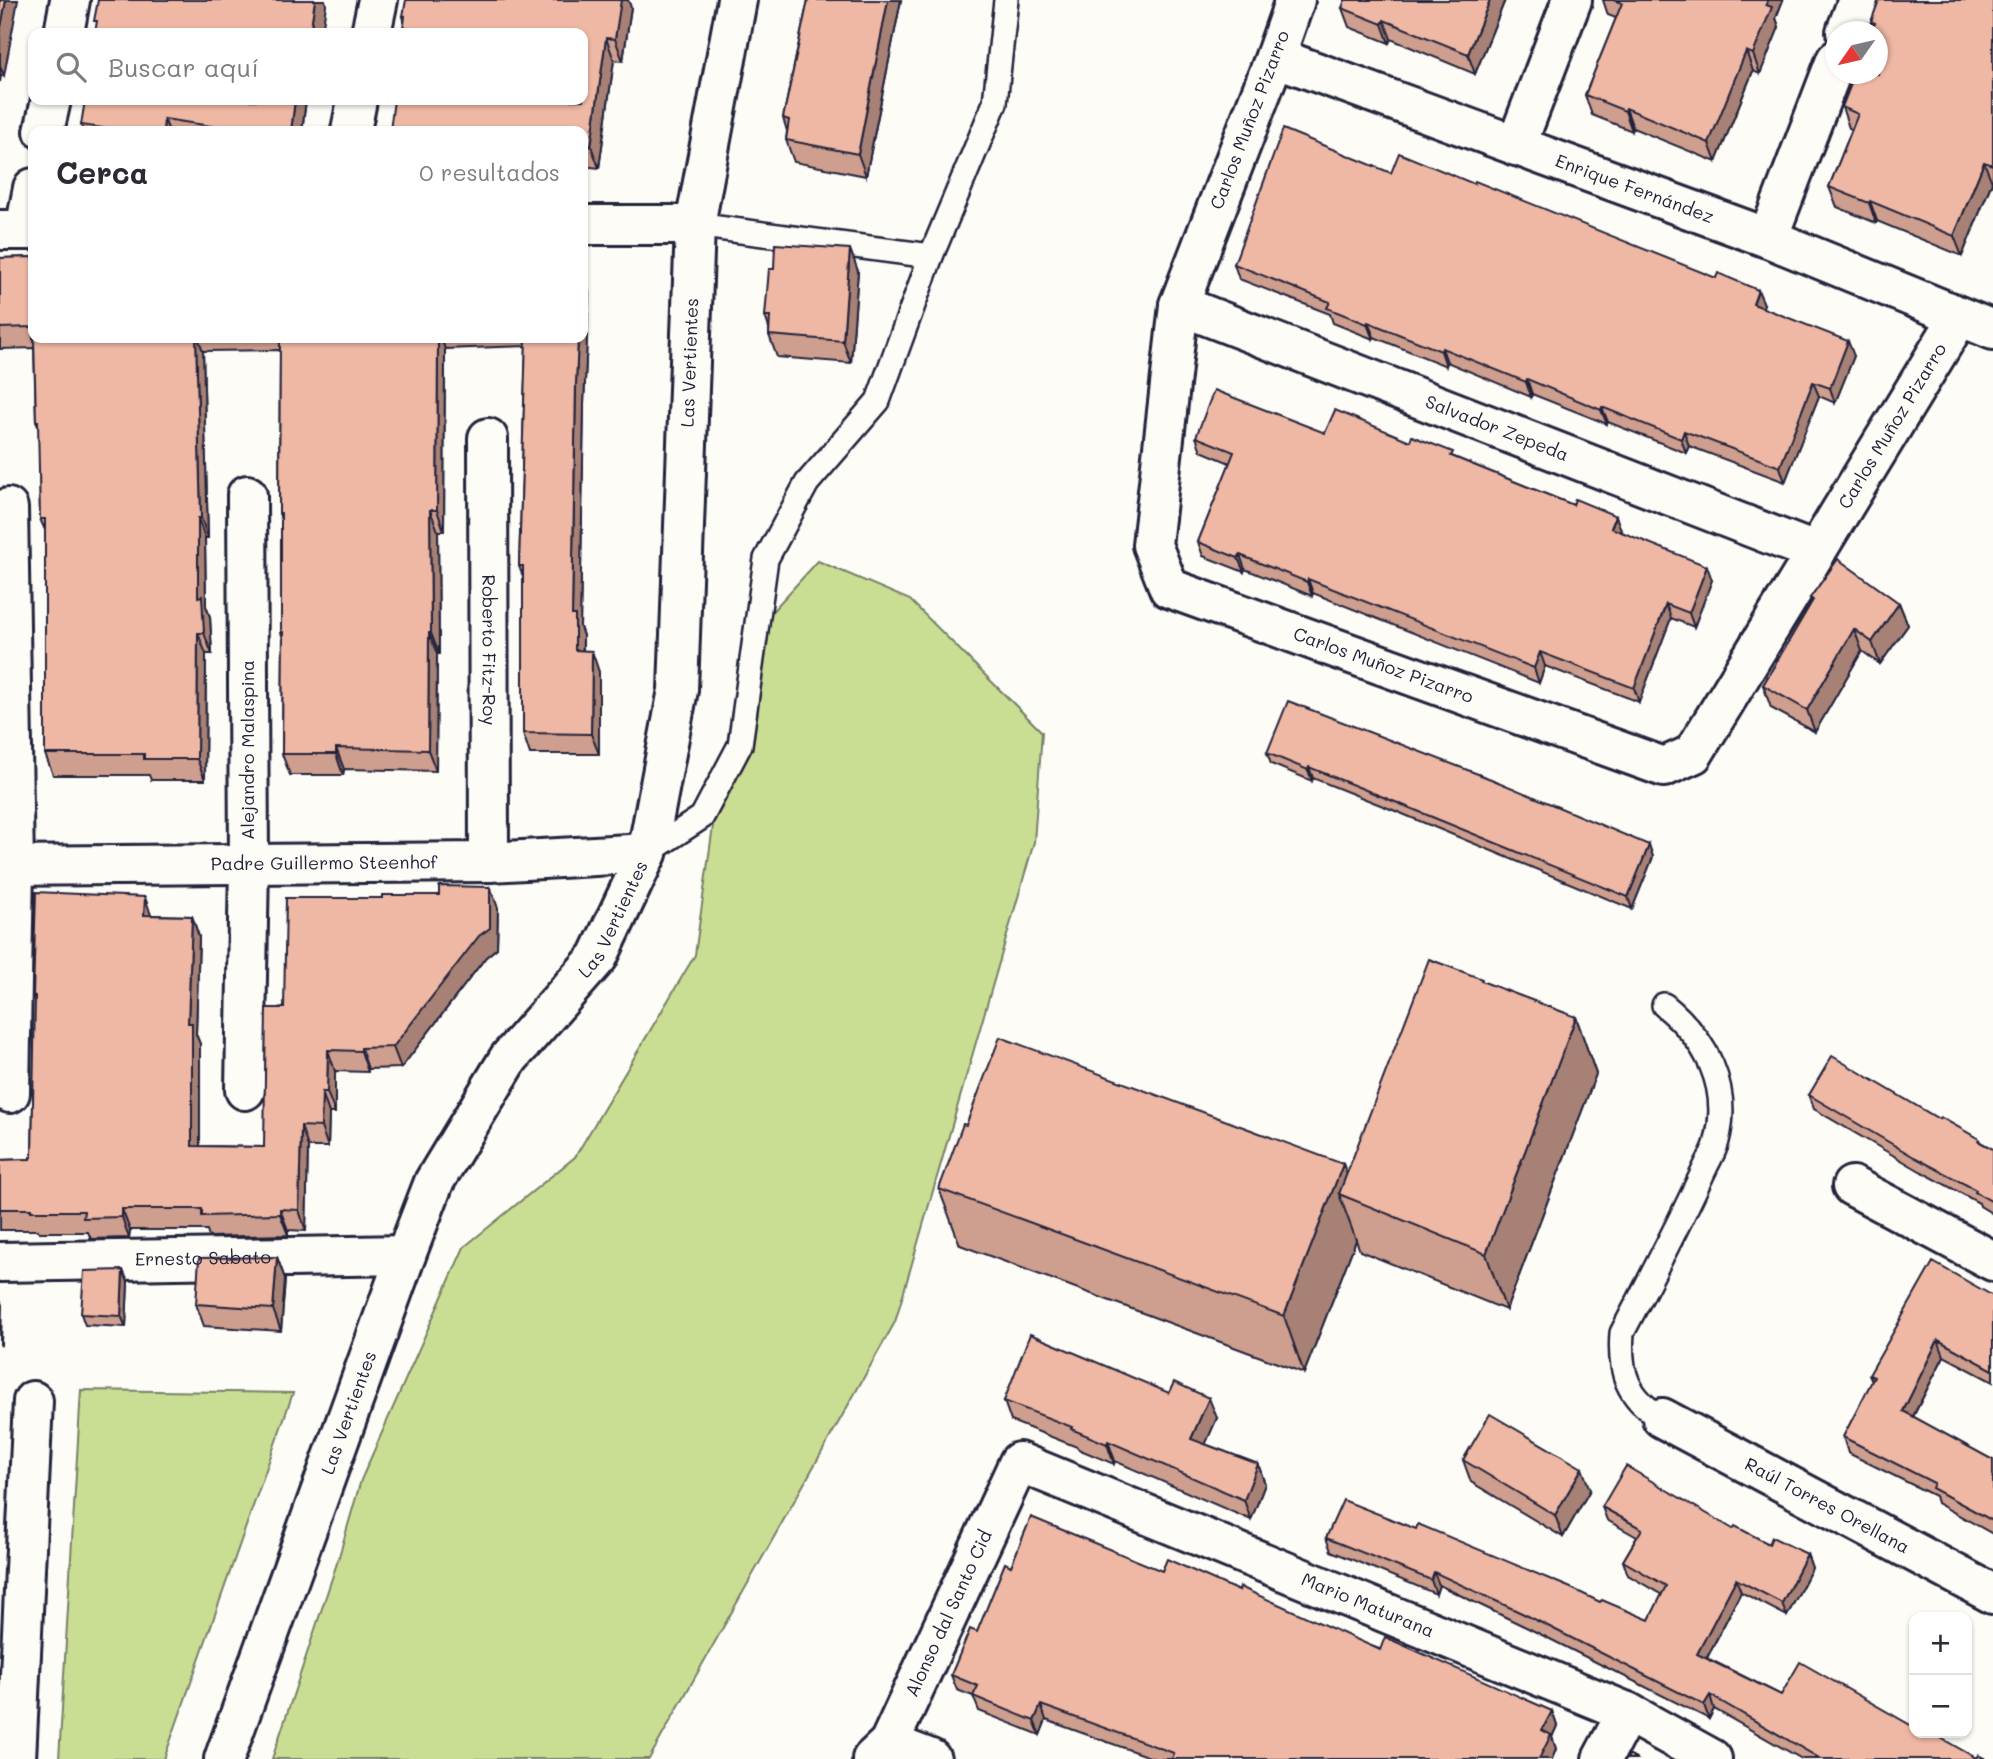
<!DOCTYPE html>
<html lang="es">
<meta charset="utf-8">
<style>
:root{--surface:#fff;--page:#f7f7f7;--text:#2b2b33;--muted:#7c7c81;--line:#e1e1e2}
body{margin:0;font-family:Mali,sans-serif;background:var(--page);color:var(--text)}
.controls{position:absolute;right:21px;bottom:21px;display:grid;overflow:hidden;border-radius:14px;box-shadow:0 2px 5px #0004}
.controls button{width:63px;height:63px;display:grid;place-items:center;padding:0;border:0;border-bottom:2px solid var(--line);background:var(--surface);color:var(--text);font:35px sans-serif}
.compass{position:absolute;left:1825px;top:21px;width:63px;height:63px;border-radius:50%;background:var(--surface);box-shadow:0 2px 5px #0004;rotate:236deg}
.list{margin:0;padding:0;list-style:none}
h2{display:flex;justify-content:space-between;align-items:center;height:91px;margin:0;padding:0 28px;font-size:30px}
h2 small{font-size:23px;font-weight:400;color:var(--muted)}
.icon{flex:none;width:38px;height:38px;fill:none;stroke:currentColor;stroke-width:2;stroke-linecap:round;stroke-linejoin:round}
.map{position:relative;flex:none;width:1993px;height:1759px;overflow:hidden}
.search{position:absolute;background:var(--surface);box-shadow:0 2px 5px #0004;left:28px;top:28px;width:560px;height:77px;display:flex;align-items:center;gap:18px;box-sizing:border-box;padding:0 24px;border-radius:14px;color:var(--muted);font-size:26px}
.panel{position:absolute;background:var(--surface);box-shadow:0 2px 5px #0004;left:28px;top:126px;width:560px;height:217px;border-radius:14px}
.map>svg:first-child{display:block}
</style>
<div class="map">
<svg width="1993" height="1759" viewBox="0 0 1993 1759">
<rect width="100%" height="100%" fill="#fdfcf7"/>
<filter id="ink" filterUnits="userSpaceOnUse"><feTurbulence type="fractalNoise" baseFrequency=".0143" numOctaves="2"/><feDisplacementMap in="SourceGraphic" scale="14" xChannelSelector="R" yChannelSelector="G"/><feConvolveMatrix kernelMatrix="1 2 1 2 8 2 1 2 1" color-interpolation-filters="sRGB"/></filter>
<g filter="url(#ink)">
<g fill="#cade93" stroke="#768067" stroke-width="2">
<polygon points="818,561 910,600 1042,732 1034,842 895,1322 649,1759 272,1759 338,1560 361,1480 464,1247 575,1157 695,955 719,783 757,628"/>
<polygon points="81,1390 293,1393 164,1759 59,1759"/>
</g>
<g fill="none" stroke-linecap="round" stroke-linejoin="round">
<defs>
<g id="lane">
<polyline points="695,225 931,256"/>
<polyline points="647,853 702,817 740,745 766,559 807,483 878,401 931,256 995,103 1006,0"/>
<path d="M1662,1418C1627,1398 1619,1372 1622,1333C1641,1297 1660,1260 1678,1224C1688,1204 1697,1185 1706,1166C1710,1158 1715,1150 1717,1141C1731,1086 1706,1039 1664,1005"/>
</g>
<g id="street">
<path id="s1" d="M1295,0L1275,57L1179,305L1152,545L1169,588L1664,767L1693,754L1959,317"/>
<polyline points="1846,32 1858,0"/>
<polyline points="64,33 70,0"/>
<polyline points="371,33 378,0"/>
<path id="s2" d="M1275,57L1768,238L1993,330"/>
<polyline points="44,131 51,100"/>
<polyline points="351,131 357,100"/>
<polyline points="1516,146 1572,0"/>
<polyline points="695,225 737,0"/>
<polyline points="25,230 33,188"/>
<polyline points="1768,238 1836,60"/>
<path id="s3" d="M1179,305L1815,552"/>
<path id="s4" d="M488,438L489,862"/>
<polyline points="8,508 14,866 10,1093"/>
<path id="s5" d="M0,866L489,862L647,853"/>
<polyline points="245,1090 249,864 247,495"/>
<polyline points="1852,1186 1993,1261"/>
<path id="s6" d="M0,1262L406,1255"/>
<path id="s7" d="M1662,1418L1993,1594"/>
<polyline points="889,1743 931,1759"/>
<polyline points="16,1759 33,1401"/>
<path id="s8" d="M872,1759L889,1743L1019,1462L1627,1712L1712,1759"/>
<polyline points="1602,1759 1627,1712"/>
</g>
<g id="secondary">
<polyline points="0,230 33,230"/>
<path id="s9" d="M224,1759L406,1255L434,1182L509,1058L598,957L647,853L678,690L695,225H583"/>
</g>
</defs>
<use href="#lane" stroke="#22223b" stroke-width="28"/>
<use href="#street" stroke="#22223b" stroke-width="44"/>
<use href="#secondary" stroke="#22223b" stroke-width="44"/>
<use href="#lane" stroke="#fdfcf7" stroke-width="23"/>
<use href="#street" stroke="#fdfcf7" stroke-width="38"/>
<use href="#secondary" stroke="#fdfcf7" stroke-width="38"/>
</g>
<g fill="#ce9e8e" stroke="#22223b" stroke-width="2">
<polygon points="0,0 4,76 1,76 0,82"/>
<polygon points="808,0 901,0 866,176 794,162 786,140 787,131 783,118"/>
<polygon points="1505,0 1475,74 1391,39 1389,43 1349,27 1342,8"/>
<polygon points="1603,0 1783,0 1776,18 1779,27 1760,74 1753,71 1716,162 1633,128 1632,131 1592,115 1585,95 1616,18 1608,15"/>
<polygon points="1993,0 1993,183 1992,182 1962,256 1877,221 1876,223 1837,207 1829,187 1852,129 1849,128 1842,107 1873,28 1871,22"/>
<polygon points="631,7 623,61 614,60 599,168 583,166 583,131 391,131 404,20 403,16"/>
<polygon points="306,100 302,131 83,131 81,125"/>
<polygon points="1391,173 1764,304 1762,308 1854,356 1835,403 1819,396 1785,482 1689,446 1686,453 1608,422 1607,424 1532,394 1531,397 1447,362 1446,366 1374,337 1373,339 1333,323 1330,314 1239,279 1234,264"/>
<polygon points="33,257 33,338 583,338 583,277 589,293 584,404 580,627 583,636 583,651 599,672 599,754 530,754 523,733 523,577 519,566 526,346 445,349 444,531 438,531 439,654 437,654 436,771 344,769 343,775 290,775 282,754 283,639 281,632 281,520 279,513 280,350 203,351 208,538 205,538 206,606 210,617 212,654 206,654 205,780 151,780 149,775 53,775 45,754 45,530 40,519 39,429 36,421 34,348 0,349 0,258"/>
<polygon points="858,271 851,363 777,357 769,335 769,328 765,316"/>
<polygon points="1325,433 1410,441 1454,457 1573,505 1616,516 1620,531 1712,580 1694,627 1671,618 1639,702 1545,666 1539,683 1313,593 1312,596 1245,569 1244,572 1203,556 1198,542 1230,463 1201,451 1196,437"/>
<polygon points="1810,598 1899,603 1908,625 1880,664 1862,651 1815,732 1771,708 1763,685 1812,603"/>
<polygon points="1267,753 1649,845 1653,857 1632,909 1393,810 1313,778 1312,781 1271,764"/>
<polygon points="498,908 497,948 486,957 401,1068 368,1069 368,1072 335,1071 335,1113 329,1113 328,1147 308,1147 306,1231 288,1230 288,1235 209,1237 207,1230 130,1230 129,1238 91,1239 88,1232 39,1232 38,1230 0,1230 0,1160 30,1159 32,1157 35,1001 33,995 151,915 192,916 199,937 196,1034 200,1044 200,1146 264,1147 284,1008"/>
<polygon points="1483,982 1576,1017 1596,1074 1506,1310 1360,1251 1356,1240 1304,1373 960,1245 939,1189 966,1125 1343,1164 1347,1174"/>
<polygon points="1809,1095 1939,1119 1979,1139 1980,1142 1993,1149 1993,1214 1980,1206 1979,1203 1920,1171 1814,1109"/>
<polygon points="277,1257 285,1279 281,1331 204,1326 196,1304"/>
<polygon points="128,1282 126,1327 85,1325 81,1314"/>
<polygon points="1993,1296 1993,1382 1944,1356 1913,1417 1993,1460 1993,1534 1937,1503 1935,1496 1848,1453 1843,1437 1872,1382 1869,1375"/>
<polygon points="1004,1401 1217,1418 1205,1444 1258,1464 1265,1484 1251,1520 1115,1461 1114,1464 1078,1449 1077,1447 1011,1421"/>
<polygon points="1463,1460 1590,1490 1563,1537 1471,1482"/>
<polygon points="1602,1507 1733,1529 1769,1544 1807,1554 1812,1568 1787,1616 1741,1592 1707,1658 1781,1695 1914,1727 1976,1758 1986,1759 1802,1759 1714,1709 1709,1719 1530,1629 1439,1585 1436,1594 1331,1551 1326,1538 1600,1602 1649,1620 1662,1595 1628,1575 1623,1561 1637,1537 1607,1520"/>
<polygon points="1011,1566 1162,1571 1552,1711 1557,1726 1552,1737 1556,1749 1552,1759 1155,1759 1046,1720 1040,1735 979,1711 973,1696 957,1690 951,1675 977,1632"/>
</g>
<g fill="#a78174" stroke="#22223b" stroke-width="2">
<polygon points="6,0 18,0 4,76 0,66 0,32"/>
<polygon points="315,0 325,0 326,5 322,33 310,33"/>
<polygon points="620,0 628,0 631,7 623,61 615,39"/>
<polygon points="888,0 901,0 866,176 858,154"/>
<polygon points="1490,0 1505,0 1475,74 1468,54"/>
<polygon points="1768,0 1783,0 1776,18 1779,27 1760,74 1753,54"/>
<polygon points="1384,20 1391,39 1389,43 1382,24"/>
<polygon points="606,38 614,60 599,168 591,146"/>
<polygon points="1746,51 1753,71 1716,162 1709,143"/>
<polygon points="295,100 306,100 302,131 291,131"/>
<polygon points="1626,108 1633,128 1632,131 1625,111"/>
<polygon points="164,119 169,131 163,131"/>
<polygon points="1984,162 1992,182 1962,256 1954,236"/>
<polygon points="1870,201 1877,221 1876,223 1869,203"/>
<polygon points="850,249 858,271 851,363 843,341"/>
<polygon points="583,277 589,293 584,404 580,627 583,636 582,671 575,650 572,615 576,383 578,338 583,338"/>
<polygon points="1758,290 1764,304 1758,318 1753,304"/>
<polygon points="1368,322 1374,337 1373,339 1367,324"/>
<polygon points="196,338 198,338 203,351 208,538 201,518"/>
<polygon points="438,338 441,338 445,349 444,531 437,510"/>
<polygon points="1848,341 1854,356 1835,403 1830,388"/>
<polygon points="1442,348 1447,362 1446,366 1441,351"/>
<polygon points="1527,379 1532,394 1531,397 1526,382"/>
<polygon points="1813,382 1819,396 1785,482 1780,467"/>
<polygon points="1602,407 1608,422 1607,424 1601,410"/>
<polygon points="1684,431 1689,446 1686,453 1681,439"/>
<polygon points="430,510 438,531 439,654 431,633"/>
<polygon points="1616,516 1621,530 1616,542 1611,528"/>
<polygon points="198,518 205,538 206,606 210,617 212,654 204,633 198,597"/>
<polygon points="1240,555 1245,569 1244,572 1238,558"/>
<polygon points="1707,566 1712,580 1694,627 1689,613"/>
<polygon points="1308,579 1313,593 1312,596 1307,582"/>
<polygon points="1899,603 1908,625 1880,664 1872,642"/>
<polygon points="1666,604 1671,618 1639,702 1634,688"/>
<polygon points="1854,629 1862,651 1815,732 1807,710"/>
<polygon points="198,633 206,654 205,780 197,759"/>
<polygon points="429,633 437,654 436,771 428,750"/>
<polygon points="592,651 599,672 599,754 591,734"/>
<polygon points="1540,652 1545,666 1539,683 1534,668"/>
<polygon points="336,748 344,769 343,775 336,754"/>
<polygon points="1309,767 1313,778 1312,781 1308,770"/>
<polygon points="1649,845 1653,857 1632,909 1628,897"/>
<polygon points="490,887 498,908 497,948 486,957 401,1068 393,1047"/>
<polygon points="145,897 152,918 144,915"/>
<polygon points="192,916 199,937 196,1034 200,1044 200,1167 192,1146 188,1023"/>
<polygon points="1576,1017 1596,1074 1506,1310 1486,1254"/>
<polygon points="361,1048 368,1069 368,1072 361,1051"/>
<polygon points="328,1050 335,1071 335,1113 327,1092"/>
<polygon points="322,1092 329,1113 328,1147 321,1127"/>
<polygon points="301,1126 308,1147 306,1231 299,1210"/>
<polygon points="1343,1164 1357,1201 1339,1194 1356,1240 1304,1373 1284,1316"/>
<polygon points="122,1209 130,1230 129,1238 122,1217"/>
<polygon points="280,1209 288,1230 288,1235 280,1214"/>
<polygon points="277,1257 285,1279 281,1331 273,1309"/>
<polygon points="123,1270 128,1282 126,1327 121,1316"/>
<polygon points="0,1300 2,1305 1,1346 0,1344"/>
<polygon points="1938,1340 1944,1356 1908,1426 1903,1411"/>
<polygon points="1209,1398 1217,1418 1199,1459 1191,1439"/>
<polygon points="1108,1441 1115,1461 1114,1464 1107,1444"/>
<polygon points="1258,1464 1265,1484 1251,1520 1244,1500"/>
<polygon points="1582,1468 1590,1490 1563,1537 1555,1515"/>
<polygon points="1807,1554 1812,1568 1787,1616 1782,1603"/>
<polygon points="1434,1572 1439,1585 1436,1594 1431,1580"/>
<polygon points="1736,1579 1741,1592 1702,1667 1697,1654"/>
<polygon points="1710,1695 1714,1709 1709,1719 1704,1705"/>
<polygon points="1041,1705 1046,1720 1040,1735 1034,1721"/>
<polygon points="1552,1711 1557,1726 1552,1737 1556,1749 1552,1759 1539,1759 1542,1730"/>
</g>
<g fill="#efb8a5" stroke="#22223b" stroke-width="2">
<polygon points="0,0 6,0 0,32"/>
<polygon points="98,0 315,0 310,33 95,33 97,21 94,21"/>
<polygon points="406,0 621,0 615,39 606,38 591,146 583,145 583,131 399,131 390,130 394,100 583,100 583,33 403,33 405,16 403,16"/>
<polygon points="808,0 888,0 858,154 786,140 789,120 783,118"/>
<polygon points="1345,0 1490,0 1468,54 1384,20 1382,24 1342,8"/>
<polygon points="1613,0 1768,0 1766,5 1772,7 1753,54 1746,51 1709,143 1626,108 1625,111 1585,95 1622,3"/>
<polygon points="1879,0 1993,0 1993,165 1984,162 1954,236 1870,201 1869,203 1829,187 1858,114 1842,107 1855,74 1878,74 1878,32 1871,32 1875,23 1871,22"/>
<polygon points="85,100 295,100 291,131 267,131 238,127 237,130 164,119 163,131 123,131 81,125"/>
<polygon points="1283,129 1391,173 1399,153 1474,184 1475,181 1716,278 1718,273 1758,290 1753,304 1848,341 1830,388 1813,382 1780,467 1684,431 1681,439 1602,407 1601,410 1527,379 1526,382 1442,348 1441,351 1368,322 1367,324 1327,308 1330,302 1234,264"/>
<polygon points="775,244 850,249 843,341 769,335 770,316 765,316 769,269 774,269"/>
<polygon points="33,257 33,327 0,328 0,258"/>
<polygon points="34,338 196,338 201,518 198,518 198,597 202,596 204,633 198,633 197,759 144,759 144,754 45,754 45,519 40,519 38,421 36,421"/>
<polygon points="280,338 438,338 437,510 430,510 431,633 429,633 428,750 336,748 336,754 282,754 283,632 281,632 281,513 279,513"/>
<polygon points="526,338 578,338 576,383 572,615 575,615 575,650 592,651 591,734 523,733 523,566 519,566"/>
<polygon points="1214,390 1325,433 1335,410 1410,441 1412,436 1453,452 1451,456 1573,505 1575,499 1616,516 1611,528 1707,566 1689,613 1666,604 1634,688 1540,652 1534,668 1308,579 1307,582 1240,555 1238,558 1198,542 1234,452 1196,437"/>
<polygon points="1838,559 1899,603 1872,642 1854,629 1807,710 1763,685 1813,600 1810,598"/>
<polygon points="1288,701 1491,779 1649,845 1628,897 1388,799 1309,767 1308,770 1267,753"/>
<polygon points="439,886 490,887 490,928 479,936 393,1047 361,1048 361,1051 328,1050 327,1092 322,1092 321,1127 301,1126 299,1210 280,1209 280,1214 202,1216 202,1209 122,1209 122,1217 83,1218 84,1211 31,1211 31,1209 0,1209 0,1160 30,1159 30,1157 32,1157 35,996 33,995 36,892 145,897 144,915 192,916 188,1023 192,1023 192,1146 264,1147 266,1008 284,1008 286,898 382,898 382,895 439,895"/>
<polygon points="1429,959 1482,979 1481,981 1576,1017 1486,1254 1339,1194"/>
<polygon points="1000,1037 1343,1164 1284,1316 939,1189 963,1124 966,1125"/>
<polygon points="1832,1056 1939,1119 1940,1117 1979,1139 1978,1141 1993,1149 1993,1202 1975,1192 1976,1190 1914,1157 1809,1095"/>
<polygon points="277,1257 273,1309 196,1304 199,1258"/>
<polygon points="1933,1262 1993,1296 1993,1370 1938,1340 1903,1411 1993,1460 1993,1521 1932,1488 1934,1483 1843,1437 1874,1377 1869,1375"/>
<polygon points="123,1270 121,1316 81,1314 84,1271"/>
<polygon points="1030,1334 1169,1393 1174,1382 1209,1398 1191,1439 1258,1464 1244,1500 1108,1441 1107,1444 1071,1429 1072,1427 1004,1401"/>
<polygon points="1490,1414 1582,1468 1555,1515 1463,1460"/>
<polygon points="1626,1466 1733,1529 1735,1526 1769,1544 1772,1537 1807,1554 1782,1603 1736,1579 1697,1654 1781,1695 1800,1662 1914,1727 1914,1726 1914,1733 1932,1733 1976,1758 1978,1755 1986,1759 1821,1759 1710,1695 1704,1705 1526,1615 1434,1572 1431,1580 1326,1538 1343,1500 1416,1529 1418,1524 1571,1588 1600,1602 1602,1600 1649,1620 1666,1586 1623,1561 1642,1529 1602,1507"/>
<polygon points="1031,1517 1162,1571 1167,1559 1239,1591 1240,1587 1380,1650 1385,1637 1552,1711 1542,1730 1551,1735 1539,1759 1172,1759 1174,1753 1041,1705 1034,1721 973,1696 978,1686 951,1675 970,1629 977,1632 1005,1563 1011,1566"/>
<polygon points="1629,1755 1636,1759 1627,1759"/>
</g>
</g>
<g text-anchor="middle" stroke-width="5" stroke-linejoin="round" paint-order="stroke">
<g font-size="18" fill="#22223b" stroke="#fdfcf7">
<text transform="translate(1250 120) rotate(-69)" y="6">Carlos Muñoz Pizarro</text>
<text dy="6" stroke="none"><textPath href="#s2" startOffset="383">Enrique Fernández</textPath></text>
<text dy="6" stroke="none"><textPath href="#s9" startOffset="1502">Las Vertientes</textPath></text>
<text dy="6" stroke="none"><textPath href="#s1" startOffset="1556">Carlos Muñoz Pizarro</textPath></text>
<text dy="6" stroke="none"><textPath href="#s3" startOffset="341">Salvador Zepeda</textPath></text>
<text dy="6" stroke="none"><textPath href="#s4" startOffset="212">Roberto Fitz-Roy</textPath></text>
<text dy="6" stroke="none"><textPath href="#s1" startOffset="842">Carlos Muñoz Pizarro</textPath></text>
<text transform="translate(248 750) rotate(-90)" y="6">Alejandro Malaspina</text>
<text dy="6" stroke="none"><textPath href="#s5" startOffset="324">Padre Guillermo Steenhof</textPath></text>
<text dy="6" stroke="none"><textPath href="#s9" startOffset="934">Las Vertientes</textPath></text>
<text dy="6" stroke="none"><textPath href="#s6" startOffset="203">Ernesto Sabato</textPath></text>
<text dy="6" stroke="none"><textPath href="#s9" startOffset="368">Las Vertientes</textPath></text>
<text dy="6" stroke="none"><textPath href="#s7" startOffset="187">Raúl Torres Orellana</textPath></text>
<text dy="6" stroke="none"><textPath href="#s8" startOffset="710">Mario Maturana</textPath></text>
<text dy="6" stroke="none"><textPath href="#s8" startOffset="166">Alonso dal Santo Cid</textPath></text>
</g>
</g>
</svg>
<div class="controls">
<button>+</button>
<button>−</button>
</div>
<svg class="compass" viewBox="-18 -18 36 36"><path d="M0-13l5 13h-10z" fill="#e53935"/><path d="M0 13l5-13h-10z" fill="#7c7c81"/></svg>
<div class="search"><svg class="icon" aria-label="search" viewBox="0 0 24 24"><circle cx="10" cy="10" r="6"/><path d="M15 15l6 6"/></svg>Buscar aquí</div>
<section class="panel">
<h2>Cerca<small>0 resultados</small></h2>
<ul class="list">
</ul>
</section>
</div>
